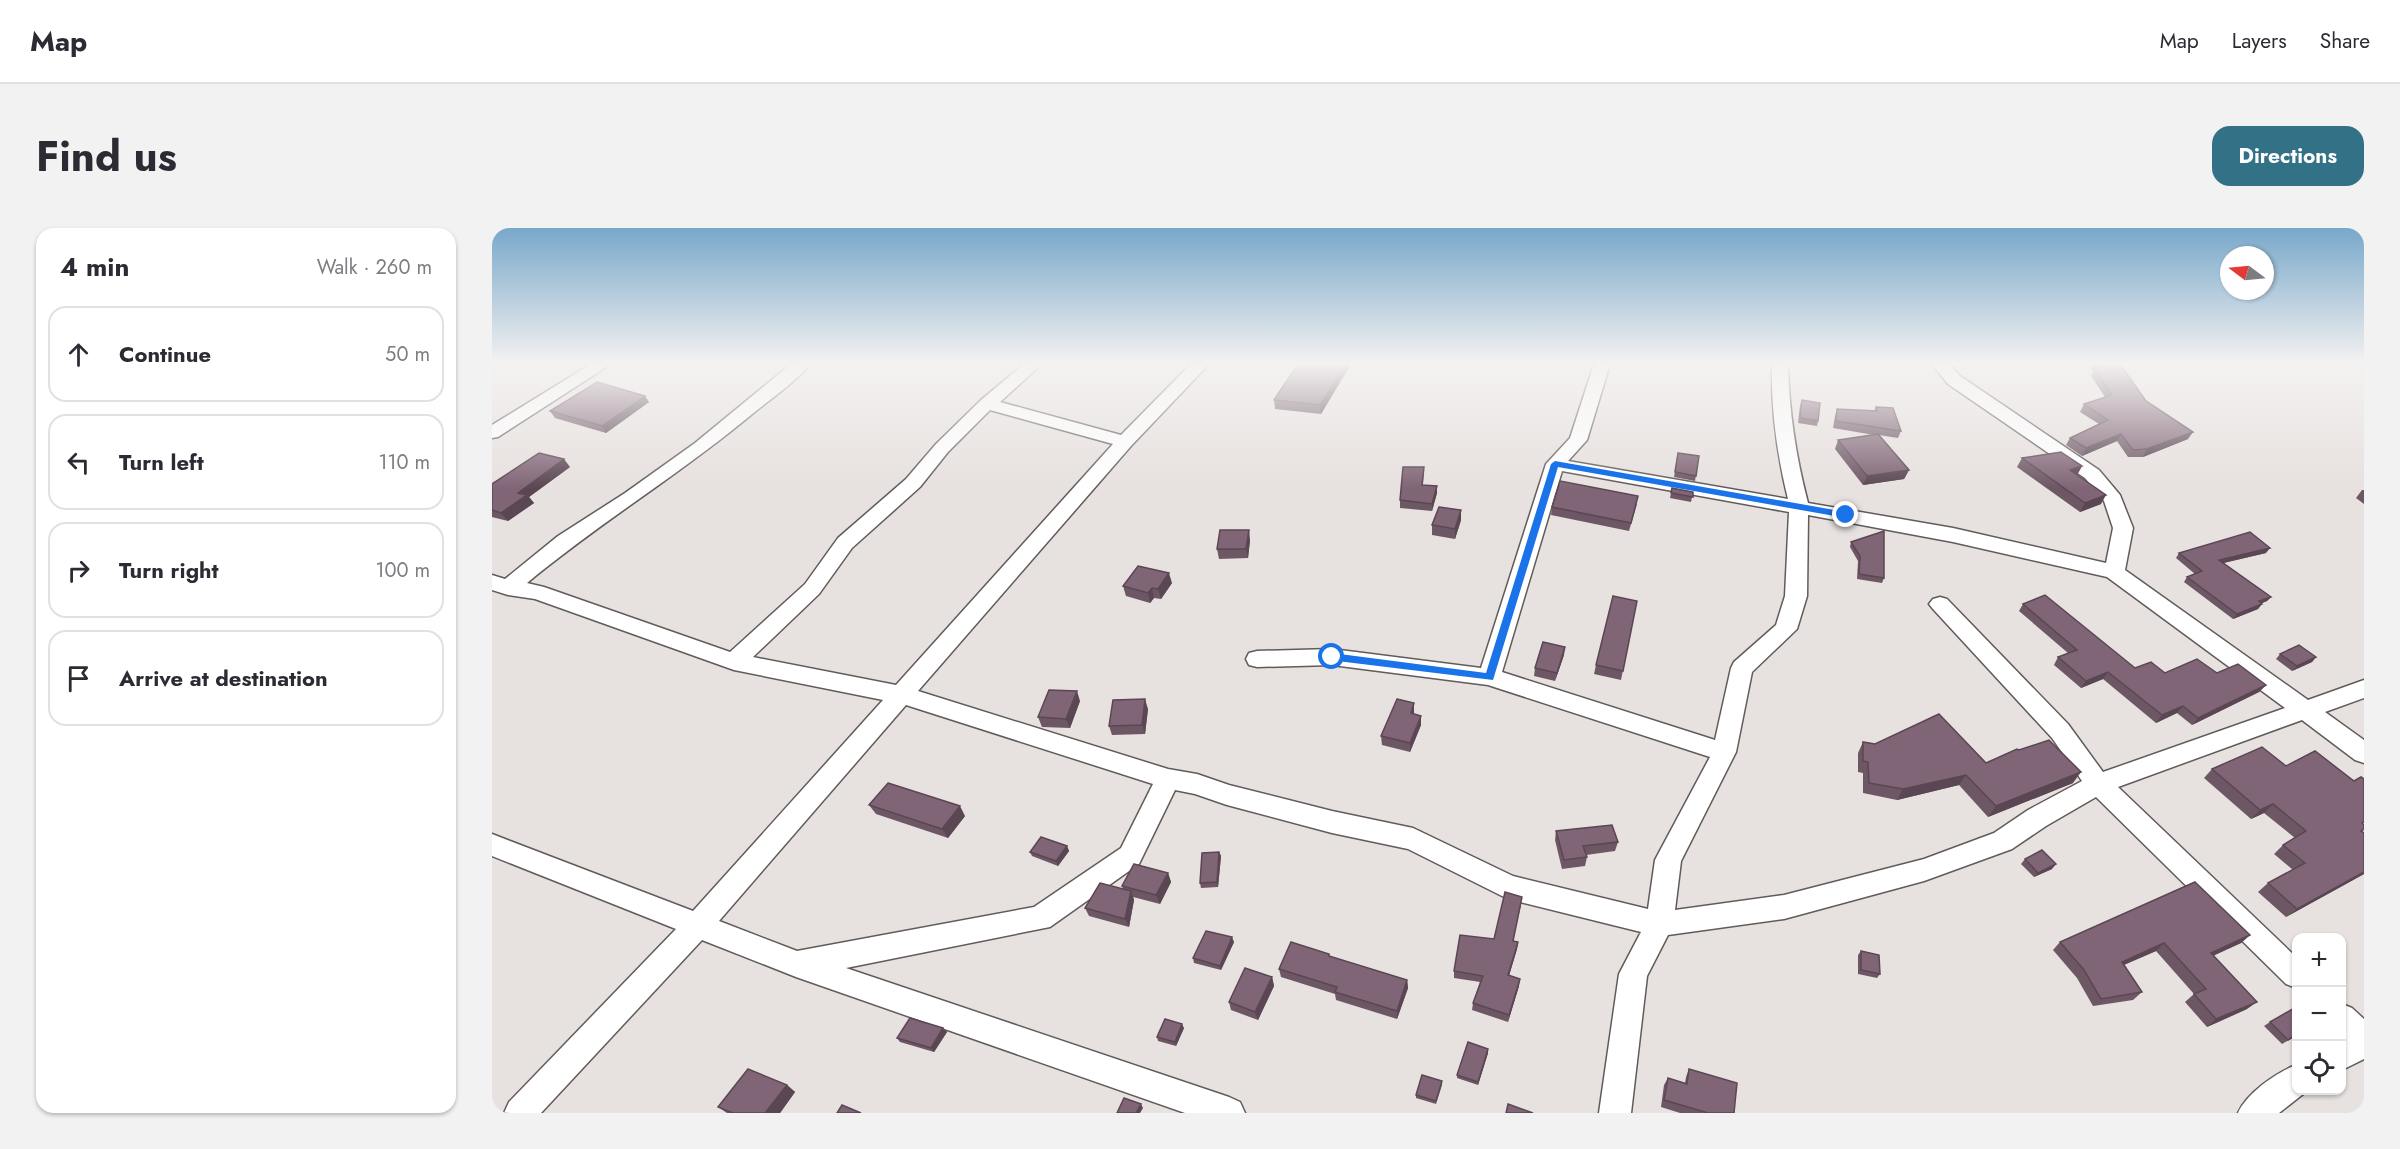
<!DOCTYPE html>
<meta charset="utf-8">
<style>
:root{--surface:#fff;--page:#f2f2f3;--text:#2b2b33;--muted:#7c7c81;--line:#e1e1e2;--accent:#337187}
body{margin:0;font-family:Jost,sans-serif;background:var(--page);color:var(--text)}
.controls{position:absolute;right:18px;bottom:18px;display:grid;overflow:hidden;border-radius:12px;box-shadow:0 2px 4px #0004}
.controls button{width:54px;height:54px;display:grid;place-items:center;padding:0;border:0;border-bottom:2px solid var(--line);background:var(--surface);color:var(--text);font:30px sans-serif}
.compass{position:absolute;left:1728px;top:18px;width:54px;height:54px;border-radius:50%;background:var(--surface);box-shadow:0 2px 4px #0004;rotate:286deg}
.stop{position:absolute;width:18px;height:18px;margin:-14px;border:4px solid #1a73e8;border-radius:50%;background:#fff}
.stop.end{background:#1a73e8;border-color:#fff;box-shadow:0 2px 6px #0008}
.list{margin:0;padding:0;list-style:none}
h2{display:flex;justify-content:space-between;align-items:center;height:78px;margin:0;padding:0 24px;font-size:26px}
h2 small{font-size:20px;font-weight:400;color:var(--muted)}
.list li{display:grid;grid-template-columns:39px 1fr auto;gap:18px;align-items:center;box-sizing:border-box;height:96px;margin:0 12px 12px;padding:0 12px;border:2px solid var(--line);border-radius:18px}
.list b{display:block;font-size:22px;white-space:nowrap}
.list em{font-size:20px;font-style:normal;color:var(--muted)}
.icon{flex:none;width:33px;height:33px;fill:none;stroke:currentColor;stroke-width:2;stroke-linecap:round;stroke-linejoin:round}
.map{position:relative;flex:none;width:1872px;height:885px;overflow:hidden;border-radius:18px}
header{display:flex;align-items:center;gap:36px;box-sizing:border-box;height:84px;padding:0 30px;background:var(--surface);border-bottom:2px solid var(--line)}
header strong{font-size:28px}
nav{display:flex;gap:33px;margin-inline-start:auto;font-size:21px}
.intro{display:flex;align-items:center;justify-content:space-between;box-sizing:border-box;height:144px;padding:0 36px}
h1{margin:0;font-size:42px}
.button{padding:15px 27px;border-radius:18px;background:var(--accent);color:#fff;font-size:21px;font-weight:700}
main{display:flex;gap:36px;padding:0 36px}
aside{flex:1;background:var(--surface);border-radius:18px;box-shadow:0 2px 4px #0004}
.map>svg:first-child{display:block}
</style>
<header>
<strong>Map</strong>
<nav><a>Map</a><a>Layers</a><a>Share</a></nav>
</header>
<div class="intro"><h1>Find us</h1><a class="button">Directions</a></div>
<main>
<aside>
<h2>4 min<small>Walk · 260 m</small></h2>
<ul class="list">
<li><svg class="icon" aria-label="ahead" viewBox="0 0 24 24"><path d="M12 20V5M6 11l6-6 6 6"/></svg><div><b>Continue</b></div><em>50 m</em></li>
<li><svg class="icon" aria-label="left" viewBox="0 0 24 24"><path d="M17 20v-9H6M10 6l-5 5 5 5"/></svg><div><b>Turn left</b></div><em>110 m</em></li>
<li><svg class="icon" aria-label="right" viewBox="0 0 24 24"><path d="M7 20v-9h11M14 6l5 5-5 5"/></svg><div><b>Turn right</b></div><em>100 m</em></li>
<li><svg class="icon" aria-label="arrive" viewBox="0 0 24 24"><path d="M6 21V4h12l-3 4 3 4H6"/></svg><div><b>Arrive at destination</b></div></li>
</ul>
</aside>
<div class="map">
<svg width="1872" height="885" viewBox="0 0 1872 885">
<rect width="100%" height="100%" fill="#e7e1df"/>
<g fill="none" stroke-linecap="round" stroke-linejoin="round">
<defs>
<g id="street">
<polygon points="99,136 119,136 6,209 0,210 0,197"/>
<path d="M299,136H318C304,154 277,172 259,187C187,247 107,295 35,355L52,359L238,424L313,356L346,310L414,251L444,216L489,172L532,136H550L508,174L629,207L699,136H717L639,218L426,463L676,541L705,546L737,557L840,583L921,600L1021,648L1156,681L1163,632L1218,529L996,457L840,437L765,439L757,437L754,431L757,425L765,423L840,421L989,440L1054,236L1078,210L1102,136H1118L1095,212L1076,233L1296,271C1285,226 1279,183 1280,136H1296C1297,184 1304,229 1316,275L1461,300L1614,335L1621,300L1612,273L1593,250L1456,156L1440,136H1457L1468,148L1607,242L1628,267L1641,300L1633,342L1816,472L1872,452V470L1833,484L1872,512V535L1863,532L1810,492L1626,559L1804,729V760L1794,756L1604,569L1554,598L1520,621L1432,653L1292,691L1176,707L1155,748L1139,885H1107L1127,746L1149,704L1016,671L916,621L840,605L735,577L703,566L683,562L647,636L558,699L354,740L737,869L748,874L753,885H693L304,749L210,712L49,885H12L17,874L184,701L0,628V606L201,683L391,472L242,442L43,371L16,367L0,362V347L13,351L66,308L133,265L203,215ZM498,182L621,216L404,457L261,429L327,366L360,320L428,259L456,224ZM1070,243L1297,284L1293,368L1284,397L1242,434L1239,440L1223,512L1010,444ZM1316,287L1461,314L1615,349L1793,480L1611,544L1576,496L1455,371L1448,369L1441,371L1437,376L1441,381L1560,510L1590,553L1536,582L1502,605L1432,631L1292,667L1183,682L1189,633L1244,524L1260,444L1305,401L1315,368ZM414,477L661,556L629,620L542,679L305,723L227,693Z"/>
<polygon points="1850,776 1860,780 1872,791 1872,831 1850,842"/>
<path d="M1804,837V862L1815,863L1787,885H1746C1755,865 1784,845 1804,837Z"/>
</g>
</defs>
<use href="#street" stroke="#615b5a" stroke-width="3"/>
<use href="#street" fill="#fff" fill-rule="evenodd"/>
</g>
<g fill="#6e5765">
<polygon points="806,136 859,136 829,186 783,181 782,172"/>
<polygon points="1600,136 1628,136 1654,173 1696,211 1651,229 1636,229 1625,213 1590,228 1574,217 1578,210 1607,196 1588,184 1592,176 1613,169 1599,148 1601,144 1599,140"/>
<polygon points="1310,172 1326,193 1325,198 1306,195 1308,177"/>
<polygon points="157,174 114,205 63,190 58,183"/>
<polygon points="1384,179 1409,203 1406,210 1387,207 1417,242 1412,251 1371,257 1343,221 1346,212 1382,207 1341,200 1343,188 1345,181 1382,183"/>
<polygon points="1186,225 1207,228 1203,253 1182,249"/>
<polygon points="1530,230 1590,238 1585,247 1609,276 1588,284 1525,239"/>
<polygon points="78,239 37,269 42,275 16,293 0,289 0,256"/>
<polygon points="932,239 931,257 945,265 940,283 908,280 908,272"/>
<polygon points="1180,260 1201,264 1199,274 1178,270"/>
<polygon points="1870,262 1872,262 1872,276 1864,270"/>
<polygon points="1145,276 1137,303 1059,287 1060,279"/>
<polygon points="969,282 969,292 963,311 940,307 940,297"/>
<polygon points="758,312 756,330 727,331 725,321"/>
<polygon points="1359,314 1392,350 1390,355 1365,351 1366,333 1358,319"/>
<polygon points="1687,325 1774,325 1731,335 1779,369 1775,373 1770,375 1766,381 1741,391 1692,354 1695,349 1703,346 1684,330"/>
<polygon points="680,355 669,371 662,370 658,375 634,368 631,358"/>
<polygon points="1145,373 1129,452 1102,446 1104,437"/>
<polygon points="1531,376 1643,440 1673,445 1725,445 1774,457 1767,464 1700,497 1685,485 1664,495 1611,451 1589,460 1562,437 1566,429 1576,425 1527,383"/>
<polygon points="1788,426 1824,429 1820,434 1800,443 1784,431"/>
<polygon points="1072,427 1063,453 1042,448 1043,440"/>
<polygon points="588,473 578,500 550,499 546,489"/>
<polygon points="656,481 653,506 620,507 617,498"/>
<polygon points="922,485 922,486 929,488 929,497 918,524 890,517 889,508"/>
<polygon points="1371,514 1494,535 1581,555 1496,589 1467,557 1405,572 1371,565 1371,545 1366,544 1366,525"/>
<polygon points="1720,541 1872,601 1870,603 1872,605 1872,646 1794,689 1766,664 1776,655 1801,642 1782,626 1791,617 1803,610 1772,585 1759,591 1712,550"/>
<polygon points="377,577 473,588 456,610 384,586"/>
<polygon points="1064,603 1126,614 1123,623 1094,627 1095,629 1093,638 1070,641 1063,612"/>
<polygon points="575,618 577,623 566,638 540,628 538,624"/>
<polygon points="727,624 729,628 726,659 709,660 708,655"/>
<polygon points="1533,631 1560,641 1542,649 1529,636"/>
<polygon points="676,645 679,654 668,676 641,669 642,672 637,699 597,688 593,680 631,661 630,658"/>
<polygon points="1029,677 1021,713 1026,714 1025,721 1017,748 1027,758 1016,794 980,782 981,775 988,754 962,750 962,743 1002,711"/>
<polygon points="1758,707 1749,715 1722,727 1755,781 1715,799 1693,774 1702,766 1664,723 1632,737 1650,764 1641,772 1601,778 1585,750 1561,722 1568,714"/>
<polygon points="742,714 729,742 702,735 701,730"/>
<polygon points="1369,723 1388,746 1385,750 1366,746 1366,727"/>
<polygon points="837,726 838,729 915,752 916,760 905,791 844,772 843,766 789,749 787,741"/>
<polygon points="780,749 782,758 766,792 739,782 737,774"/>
<polygon points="1778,794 1804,808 1790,816 1772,798"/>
<polygon points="451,800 455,804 442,824 408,814 405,810"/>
<polygon points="692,800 684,818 666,813 665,809"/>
<polygon points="996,825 986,857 965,850 965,847"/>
<polygon points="1197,841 1242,885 1188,885 1169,879 1172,857 1176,850 1193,855 1194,849"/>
<polygon points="950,853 950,857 944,876 924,870 924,867"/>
<polygon points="295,857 303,864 288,885 235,885 226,879"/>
</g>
<g fill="#5a4753">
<polygon points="854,136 859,136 829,186 828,177"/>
<polygon points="153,168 157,174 114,205 110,198"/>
<polygon points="1701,204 1696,211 1651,229 1655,221"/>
<polygon points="1629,206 1625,213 1590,228 1594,220"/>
<polygon points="72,231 78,239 37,269 42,275 16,293 9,285 26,265"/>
<polygon points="1590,238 1585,247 1578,242"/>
<polygon points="1417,242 1412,251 1371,257 1375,248"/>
<polygon points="945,258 945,265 940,283 940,276"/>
<polygon points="1614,267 1609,276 1588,284 1593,275"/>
<polygon points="969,282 969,292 963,311 963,301"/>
<polygon points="757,302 758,312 756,330 754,321"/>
<polygon points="1778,320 1774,325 1723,337 1727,332"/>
<polygon points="677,345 680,355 669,371 666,361"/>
<polygon points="660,360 662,370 658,375 656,365"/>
<polygon points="1779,369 1775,373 1763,378 1767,373"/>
<polygon points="1770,376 1766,381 1741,391 1745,386"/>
<polygon points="1073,419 1072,427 1063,453 1065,445"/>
<polygon points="1824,429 1820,434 1800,443 1805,438"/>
<polygon points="1616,444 1611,451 1589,460 1594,453"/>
<polygon points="1774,457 1767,464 1700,497 1706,490"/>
<polygon points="585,463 588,473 578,500 574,491"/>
<polygon points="653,471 656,481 653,506 650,497"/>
<polygon points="922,475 922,485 919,495 919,485"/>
<polygon points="1691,478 1685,485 1664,495 1670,487"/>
<polygon points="929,488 929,497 918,524 918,515"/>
<polygon points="1589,544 1581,555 1496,589 1504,578"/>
<polygon points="1474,547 1467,557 1405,572 1411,561"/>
<polygon points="1781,576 1772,585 1759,591 1768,582"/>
<polygon points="468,578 473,588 456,610 450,601"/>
<polygon points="575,618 577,623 566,638 564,633"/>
<polygon points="727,624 729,628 726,659 725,654"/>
<polygon points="1564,636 1560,641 1542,649 1546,645"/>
<polygon points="1872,644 1872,646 1794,689 1805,681"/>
<polygon points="676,645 679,654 668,676 664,667"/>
<polygon points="639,663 642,672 637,699 633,691"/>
<polygon points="1758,707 1749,715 1710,733 1719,725"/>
<polygon points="740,709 742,714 729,742 728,738"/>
<polygon points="1026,714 1025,721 1015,754 1016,747"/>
<polygon points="1672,715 1664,723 1622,741 1630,734"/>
<polygon points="780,749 782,758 766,792 763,784"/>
<polygon points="1028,751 1027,758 1016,794 1017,787"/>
<polygon points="915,752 916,760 905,791 905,783"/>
<polygon points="1765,774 1755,781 1715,799 1724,791"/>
<polygon points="690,796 692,800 684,818 683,814"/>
<polygon points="451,800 455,804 442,824 439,820"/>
<polygon points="996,821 996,825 986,857 986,854"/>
<polygon points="295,857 303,864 288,885 273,885"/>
<polygon points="649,876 651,880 648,885 644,885"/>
</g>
<g fill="#806576" stroke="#5a4753" stroke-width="1.5">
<polygon points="806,136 854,136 828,177 782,172"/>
<polygon points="1605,136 1628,136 1654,173 1701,204 1655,221 1641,222 1629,206 1594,220 1578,210 1616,192 1592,176 1620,167 1603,141 1607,141"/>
<polygon points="105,154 153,168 110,198 58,183"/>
<polygon points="1310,172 1328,175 1326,193 1308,190"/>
<polygon points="1384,179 1401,180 1409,203 1344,193 1345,181 1385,183"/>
<polygon points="1386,206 1417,242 1375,248 1346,212"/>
<polygon points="1569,224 1590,238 1578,242 1614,267 1593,275 1530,230"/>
<polygon points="47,225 72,231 26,265 35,267 9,285 0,282 0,256"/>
<polygon points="1186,225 1207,228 1204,248 1183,244"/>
<polygon points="911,239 932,239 930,257 945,258 940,276 908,272"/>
<polygon points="1068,253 1146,268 1139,295 1060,279"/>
<polygon points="1180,260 1201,264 1201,269 1179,265"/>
<polygon points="947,279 969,282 963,301 940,297"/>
<polygon points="728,302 757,302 754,321 725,321"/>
<polygon points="1392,303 1392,350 1367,346 1368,328 1359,314"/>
<polygon points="1758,304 1778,320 1727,332 1779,369 1767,373 1770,376 1745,386 1695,349 1710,343 1687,325"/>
<polygon points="646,338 677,345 666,361 660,360 656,365 631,358"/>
<polygon points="1553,367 1643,440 1659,434 1673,445 1705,431 1725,445 1746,436 1774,457 1706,490 1691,478 1670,487 1616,444 1594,453 1566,429 1585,422 1531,376"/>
<polygon points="1121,368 1145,373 1131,443 1104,437"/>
<polygon points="1051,414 1073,419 1065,445 1043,440"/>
<polygon points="1807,417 1824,429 1805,438 1788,426"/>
<polygon points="557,462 585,463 574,491 546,489"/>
<polygon points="653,471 650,497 617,498 621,472"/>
<polygon points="905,471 922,475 919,485 929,488 918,515 889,508"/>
<polygon points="1447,486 1494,535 1525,521 1527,522 1557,512 1589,544 1504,578 1474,547 1411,561 1377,555 1376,534 1371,533 1371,514 1383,516"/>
<polygon points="1770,519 1794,538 1823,523 1862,553 1869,549 1872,551 1872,594 1870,595 1872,597 1872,601 1869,603 1872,605 1872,644 1805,681 1776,655 1813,635 1791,617 1814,603 1781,576 1768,582 1720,541"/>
<polygon points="396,555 468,578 450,601 377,577"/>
<polygon points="1120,597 1126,614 1091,618 1095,629 1072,632 1064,603"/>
<polygon points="549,609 575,618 564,633 538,624"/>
<polygon points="1550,622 1564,636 1546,645 1533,631"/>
<polygon points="727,624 725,654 708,655 710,625"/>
<polygon points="642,636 676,645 664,667 630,658"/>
<polygon points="1703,654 1758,707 1719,725 1765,774 1724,791 1702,766 1714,761 1672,715 1630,734 1650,764 1609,771 1592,742 1568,714"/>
<polygon points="608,655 639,663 633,691 593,680"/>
<polygon points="1013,664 1030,669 1021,713 1026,714 1016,747 1028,751 1017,787 981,775 991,748 962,743 968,707 1002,711"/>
<polygon points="714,703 740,709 728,738 701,730"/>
<polygon points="799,714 837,726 837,728 915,752 905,783 843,764 845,759 787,741"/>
<polygon points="1369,723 1387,727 1388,746 1369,742"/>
<polygon points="753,740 780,749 763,784 737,774"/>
<polygon points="1804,779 1804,807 1796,812 1778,794"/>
<polygon points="418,790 451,800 439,820 405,810"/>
<polygon points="673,791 690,796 683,814 665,809"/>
<polygon points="976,814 996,821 986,854 965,847"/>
<polygon points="256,841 295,857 273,885 241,885 226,879"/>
<polygon points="1197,841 1245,855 1242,885 1216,885 1172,872 1176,850 1195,856"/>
<polygon points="930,847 950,853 944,873 924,867"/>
<polygon points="632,870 649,876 644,885 625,885"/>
<polygon points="1016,876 1041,885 1014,885"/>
<polygon points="350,877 369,885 345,885"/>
</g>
<linearGradient id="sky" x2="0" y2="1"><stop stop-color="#78a8ca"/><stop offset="0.52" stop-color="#f4f2f1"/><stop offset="1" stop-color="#f4f2f1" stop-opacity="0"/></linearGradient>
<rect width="1872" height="260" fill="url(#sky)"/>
<polygon fill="#1a73e8" points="1063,233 1354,284 1358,287 1354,290 1066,239 1001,452 837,432 837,426 840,425 994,445 1059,236"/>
</svg>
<div class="controls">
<button>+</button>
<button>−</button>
<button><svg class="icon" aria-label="locate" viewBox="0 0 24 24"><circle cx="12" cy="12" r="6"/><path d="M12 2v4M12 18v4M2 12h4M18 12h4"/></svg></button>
</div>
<svg class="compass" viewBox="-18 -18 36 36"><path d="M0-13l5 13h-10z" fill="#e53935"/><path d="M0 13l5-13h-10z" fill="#7c7c81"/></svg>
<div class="stop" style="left:840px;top:429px"></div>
<div class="stop end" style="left:1354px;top:287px"></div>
</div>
</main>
